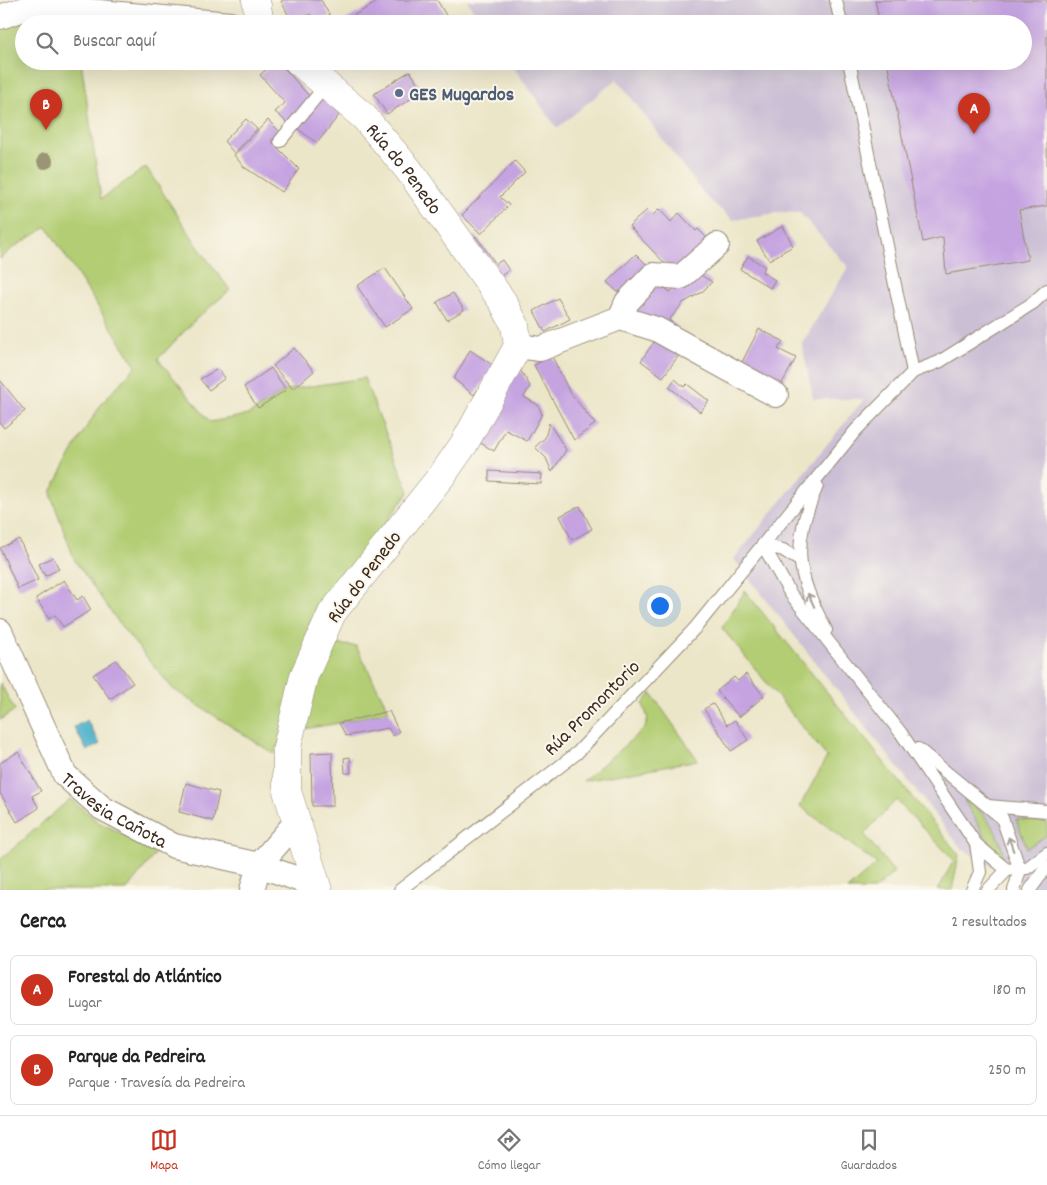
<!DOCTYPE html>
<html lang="es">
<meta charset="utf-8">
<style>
:root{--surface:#fff;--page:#f6f6f6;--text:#222;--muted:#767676;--line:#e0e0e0;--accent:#c8321e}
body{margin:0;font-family:Dekko,sans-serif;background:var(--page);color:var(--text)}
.you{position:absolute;left:659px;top:605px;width:18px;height:18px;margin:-12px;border:4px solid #fff;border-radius:50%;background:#1a73e8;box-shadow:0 0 0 8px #1a73e833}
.badge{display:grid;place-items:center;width:32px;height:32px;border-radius:50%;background:var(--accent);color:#fff;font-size:16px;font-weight:700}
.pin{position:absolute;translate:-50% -41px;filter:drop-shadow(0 1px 2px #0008)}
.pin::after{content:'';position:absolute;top:26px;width:18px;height:15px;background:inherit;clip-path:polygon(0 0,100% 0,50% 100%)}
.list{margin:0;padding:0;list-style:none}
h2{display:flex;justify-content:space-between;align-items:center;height:65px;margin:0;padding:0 20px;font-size:21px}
h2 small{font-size:16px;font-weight:400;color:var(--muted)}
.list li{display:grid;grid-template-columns:32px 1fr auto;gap:15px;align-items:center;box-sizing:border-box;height:70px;margin:0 10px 10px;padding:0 10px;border:1px solid var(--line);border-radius:8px}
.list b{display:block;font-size:19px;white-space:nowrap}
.list p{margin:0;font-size:16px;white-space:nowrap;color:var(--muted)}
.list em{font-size:16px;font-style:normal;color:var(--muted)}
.icon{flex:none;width:28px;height:28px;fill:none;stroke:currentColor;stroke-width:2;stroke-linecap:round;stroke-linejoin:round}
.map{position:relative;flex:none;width:1047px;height:890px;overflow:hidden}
.search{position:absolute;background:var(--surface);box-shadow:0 5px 20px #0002;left:15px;right:15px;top:15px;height:55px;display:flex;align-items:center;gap:12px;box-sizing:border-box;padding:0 18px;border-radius:28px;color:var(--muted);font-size:19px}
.sheet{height:225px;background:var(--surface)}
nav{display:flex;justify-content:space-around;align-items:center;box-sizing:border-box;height:70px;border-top:1px solid var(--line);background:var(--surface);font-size:14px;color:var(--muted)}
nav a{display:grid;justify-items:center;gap:2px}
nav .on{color:var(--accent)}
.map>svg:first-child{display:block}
</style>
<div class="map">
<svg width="1047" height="890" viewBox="0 0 1047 890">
<rect width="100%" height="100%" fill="#fbf7ec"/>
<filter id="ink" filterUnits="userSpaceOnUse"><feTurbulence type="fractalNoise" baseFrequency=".02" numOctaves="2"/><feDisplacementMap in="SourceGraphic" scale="10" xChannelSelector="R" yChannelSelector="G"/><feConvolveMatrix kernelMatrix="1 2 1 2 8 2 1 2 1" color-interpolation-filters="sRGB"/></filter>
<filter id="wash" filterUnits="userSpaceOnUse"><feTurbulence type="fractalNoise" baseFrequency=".0096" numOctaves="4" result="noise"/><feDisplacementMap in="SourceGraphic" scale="20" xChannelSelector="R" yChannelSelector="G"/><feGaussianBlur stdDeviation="1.12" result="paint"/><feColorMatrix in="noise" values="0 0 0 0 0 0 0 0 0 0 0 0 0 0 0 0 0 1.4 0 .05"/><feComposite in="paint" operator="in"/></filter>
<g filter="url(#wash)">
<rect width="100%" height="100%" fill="#ece6c9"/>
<polygon fill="#cbbfd5" points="467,0 1047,0 1047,890 1034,890 962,849 734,559 864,399 813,399 802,344 848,267 800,213 782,212 733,220 706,197 617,79 557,128 509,61 1023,61 1023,24 482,24"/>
<g fill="#b2cd73" stroke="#767c48">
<polygon points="37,14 75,15 76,24 24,24 24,61 81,61 101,199 146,167 199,248 230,290 195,320 158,359 210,422 248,415 286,390 364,378 409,492 361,555 274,754 173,689 124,630 75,561 52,498 51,492 84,431 103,402 136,366 47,227 14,247 0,259 0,26"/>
<polygon points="745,591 959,855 952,890 938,890 954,860 896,800 864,834 894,872 874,890 847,890 877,864 800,806 827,757 722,628"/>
<polygon points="331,644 356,646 389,711 339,723 304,729 316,674"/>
<polygon points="0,683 15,710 0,720"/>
<polygon points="651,693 698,760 583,781 645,728 648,718 643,704"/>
<polygon points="70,799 100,823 158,850 127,890 0,890 0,860"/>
<path d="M964,800C986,812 998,831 1004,856H1001L987,839Z"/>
<polygon points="1016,819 1047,822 1047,835 1027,848"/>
</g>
<polygon fill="#4aafca" stroke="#426c74" points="87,720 100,744 87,751 74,727"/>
<g id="blocks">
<g fill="#c5a3e1">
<polygon points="284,0 321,0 330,16 318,23 310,14 293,24 281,1"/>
<polygon points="381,0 437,0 447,17 435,24 343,24 342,22"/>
<polygon points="875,0 1047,0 1047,206 1019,210 1028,260 946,274 943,237 923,242 887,61 1023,61 1023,24 880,24"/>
<polygon points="275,61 278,61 310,97 289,124 275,112 285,103 260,75"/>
<polygon points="410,71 423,91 387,114 374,94"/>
<polygon points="325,94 343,110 317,143 298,129"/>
<polygon points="246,119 257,129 234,153 224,141"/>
<polygon points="268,120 280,132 271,141 299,169 282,192 244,167 234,155"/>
<polygon points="515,161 525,172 500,197 509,205 481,234 462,215"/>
<polygon points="659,209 671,222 679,213 696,231 698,229 710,241 675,274 629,226 647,210 653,215"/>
<polygon points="783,226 793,246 769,260 757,241"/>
<polygon points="476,236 496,264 502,260 509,270 497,279 470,241"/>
<polygon points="636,254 650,268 622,296 607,282"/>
<polygon points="748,256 765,267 762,272 775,280 770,288 740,269"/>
<polygon points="385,268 413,309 385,327 357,286"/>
<polygon points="696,272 712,282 702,292 683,303 669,320 678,327 674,333 631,308 655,280 670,292"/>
<polygon points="453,293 464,310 447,320 437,302"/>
<polygon points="558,298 570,319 545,332 534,311"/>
<polygon points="759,329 783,341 778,349 796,358 780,387 740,366"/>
<polygon points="656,339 679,355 663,377 641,361"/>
<polygon points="294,348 314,371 293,389 273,366"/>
<polygon points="470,350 494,366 474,395 454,379"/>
<polygon points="552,356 569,391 595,424 574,440 534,365"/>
<polygon points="518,366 530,386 524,397 538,405 542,414 527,441 506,430 494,451 477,441"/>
<polygon points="271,368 286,390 258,408 244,387"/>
<polygon points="218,369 225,378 209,390 200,379"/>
<polygon points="675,379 684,387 687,384 709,401 700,412 669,387"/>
<polygon points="0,380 25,411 4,428 0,423"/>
<polygon points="549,423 566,450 552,472 546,458 535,447 545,438"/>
<polygon points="489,471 542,474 541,484 489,481"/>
<polygon points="580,506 592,529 572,540 560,516"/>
<polygon points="19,539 38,580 18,589 0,548"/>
<polygon points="53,557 59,569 45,576 39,564"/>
<polygon points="64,580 77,600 83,596 91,610 63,627 55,615 49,619 36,598"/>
<polygon points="116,660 133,683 110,699 93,675"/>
<polygon points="746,674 764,696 739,717 717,691 734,677 738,681"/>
<polygon points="713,704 727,725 735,720 748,740 731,751 704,709"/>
<polygon points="389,711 399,732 393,736 388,728 346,736 339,723"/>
<polygon points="18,752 41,791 32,796 39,808 17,822 0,793 0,763"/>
<polygon points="332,752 333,806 312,806 311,753"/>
<polygon points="350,757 351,773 345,773 344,758"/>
<polygon points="186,783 219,792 213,821 179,812"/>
</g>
</g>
</g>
<g filter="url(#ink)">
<use href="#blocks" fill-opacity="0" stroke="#948874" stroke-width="1"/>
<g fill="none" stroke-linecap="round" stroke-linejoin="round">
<defs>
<g id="service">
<polyline points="836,0 841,24"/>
<polyline points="849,61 913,372"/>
<polyline points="280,141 326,85"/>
<path d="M817,486C791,546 796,573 826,630"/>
<polyline points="799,560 783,550 763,545 790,593 901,733 976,844 1007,870 1027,868 1047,853"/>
<polyline points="918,749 1002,818 1020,870 1014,890"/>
<polyline points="988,806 1047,811"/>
<polyline points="400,890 577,753 696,627 856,430 913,372 939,362 1033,303 1047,290"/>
<polyline points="972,890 980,872 976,844"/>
<polyline points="988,890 1007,870"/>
<polyline points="1030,890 1047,866"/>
</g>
<g id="minor">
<polyline points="0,17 30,7 55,8 230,24"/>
<polyline points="620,318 627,302 653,275 681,277 717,245"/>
<polyline points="518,346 540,349 620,318 656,329 776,395"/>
<path id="s1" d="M0,631L65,775L102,808L174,846L259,865L317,886"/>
<polyline points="252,890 259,865 297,821"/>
</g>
<g id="tertiary">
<polyline points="256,0 260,24"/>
<path id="s2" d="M298,61L364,117L408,169L503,302L515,325L518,346L464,444L443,474L332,613L304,676L287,747V791L318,890"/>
</g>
</defs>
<use href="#service" stroke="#948874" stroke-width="14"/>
<use href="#minor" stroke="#948874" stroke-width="26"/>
<use href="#tertiary" stroke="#948874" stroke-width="29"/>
<use href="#service" stroke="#fff" stroke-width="12"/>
<use href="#minor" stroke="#fff" stroke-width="24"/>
<use href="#tertiary" stroke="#fff" stroke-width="28"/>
</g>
<circle fill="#9b9576" cx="45" cy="161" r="8"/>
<defs><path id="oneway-shaft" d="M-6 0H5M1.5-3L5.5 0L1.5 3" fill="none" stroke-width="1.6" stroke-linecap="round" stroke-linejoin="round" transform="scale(1.25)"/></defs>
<g stroke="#a79f9a">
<use href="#oneway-shaft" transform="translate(811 600) rotate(-116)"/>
<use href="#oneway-shaft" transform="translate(1011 844) rotate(-109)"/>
</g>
</g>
<circle fill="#5c6f8a" stroke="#fbf7ec" stroke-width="2" cx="399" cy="93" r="5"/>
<g text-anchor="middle" stroke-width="4" stroke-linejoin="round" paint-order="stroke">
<g font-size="20" font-weight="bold" fill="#4e5e75" stroke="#fbf7ec" text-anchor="start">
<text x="409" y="100">GES Mugardos</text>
</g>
<g font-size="20" fill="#3b2a1e" stroke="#fbf7ec">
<text dy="7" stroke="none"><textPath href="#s2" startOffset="152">Rúa do Penedo</textPath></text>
<text transform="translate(363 576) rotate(-53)" y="7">Rúa do Penedo</text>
<text transform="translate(591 707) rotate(-45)" y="7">Rúa Promontorio</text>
<text dy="7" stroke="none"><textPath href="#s1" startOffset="219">Travesia Cañota</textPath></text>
</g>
</g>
</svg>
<div class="you"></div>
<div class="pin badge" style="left:974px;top:134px">A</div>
<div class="pin badge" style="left:46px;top:130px">B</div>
<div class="search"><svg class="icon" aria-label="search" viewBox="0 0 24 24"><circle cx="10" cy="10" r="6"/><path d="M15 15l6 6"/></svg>Buscar aquí</div>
</div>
<section class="sheet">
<h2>Cerca<small>2 resultados</small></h2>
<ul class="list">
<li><span class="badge">A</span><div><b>Forestal do Atlántico</b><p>Lugar</p></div><em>180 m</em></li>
<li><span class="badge">B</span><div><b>Parque da Pedreira</b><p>Parque · Travesía da Pedreira</p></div><em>250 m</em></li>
</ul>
</section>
<nav>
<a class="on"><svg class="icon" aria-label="map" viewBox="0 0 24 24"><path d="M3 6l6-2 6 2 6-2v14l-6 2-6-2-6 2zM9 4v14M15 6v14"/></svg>Mapa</a>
<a><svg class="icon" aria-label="directions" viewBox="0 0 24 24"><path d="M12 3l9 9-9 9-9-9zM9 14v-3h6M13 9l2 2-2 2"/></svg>Cómo llegar</a>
<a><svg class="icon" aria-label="saved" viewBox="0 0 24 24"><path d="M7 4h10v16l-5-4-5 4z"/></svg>Guardados</a>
</nav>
